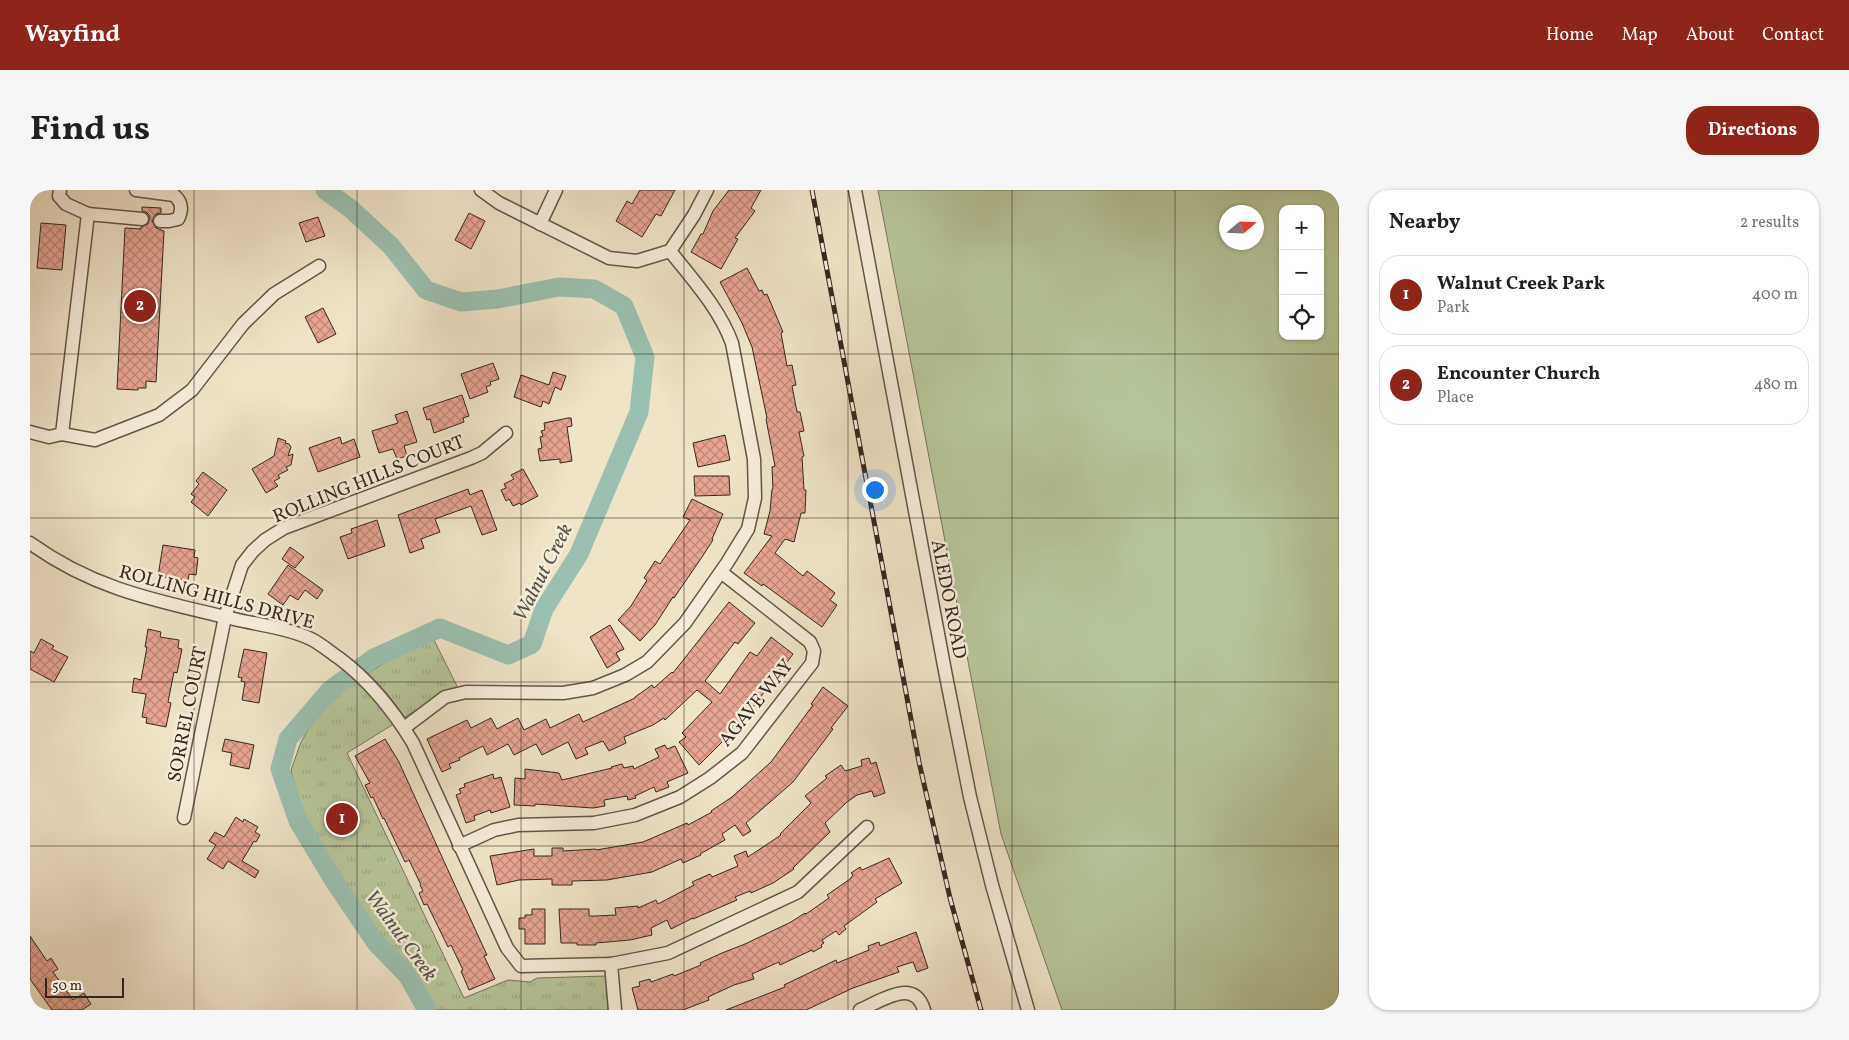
<!DOCTYPE html>
<meta charset="utf-8">
<style>
:root{--surface:#fff;--page:#f6f6f6;--text:#202124;--muted:#757577;--line:#e0e0e0;--accent:#8f2418}
body{margin:0;font-family:Vollkorn,serif;background:var(--page);color:var(--text)}
.controls{position:absolute;right:15px;top:15px;display:grid;overflow:hidden;border-radius:10px;box-shadow:0 1px 4px #0004}
.controls button{width:45px;height:45px;display:grid;place-items:center;padding:0;border:0;border-bottom:1px solid var(--line);background:var(--surface);color:var(--text);font:25px sans-serif}
.compass{position:absolute;left:1189px;top:15px;width:45px;height:45px;border-radius:50%;background:var(--surface);box-shadow:0 1px 4px #0004;rotate:71deg}
.scale{position:absolute;left:15px;bottom:12px;width:79px;box-sizing:border-box;padding-left:5px;border:2px solid #362620;border-top:0;font-size:14px;line-height:18px;white-space:nowrap;color:#362620;-webkit-text-stroke:4px #f5eddb;paint-order:stroke}
.you{position:absolute;left:844px;top:299px;width:18px;height:18px;margin:-12px;border:4px solid #fff;border-radius:50%;background:#1a73e8;box-shadow:0 0 0 8px #1a73e833}
.badge{display:grid;place-items:center;width:32px;height:32px;border-radius:50%;background:var(--accent);color:#fff;font-size:16px;font-weight:700}
.pin{position:absolute;translate:-50% -50%;border:2px solid #fff;box-shadow:0 1px 5px #0006}
.list{margin:0;padding:0;list-style:none}
h2{display:flex;justify-content:space-between;align-items:center;height:65px;margin:0;padding:0 20px;font-size:21px}
h2 small{font-size:16px;font-weight:400;color:var(--muted)}
.list li{display:grid;grid-template-columns:32px 1fr auto;gap:15px;align-items:center;box-sizing:border-box;height:80px;margin:0 10px 10px;padding:0 10px;border:1px solid var(--line);border-radius:20px}
.list b{display:block;font-size:19px;white-space:nowrap}
.list p{margin:0;font-size:16px;white-space:nowrap;color:var(--muted)}
.list em{font-size:16px;font-style:normal;color:var(--muted)}
.icon{flex:none;width:28px;height:28px;fill:none;stroke:currentColor;stroke-width:2;stroke-linecap:round;stroke-linejoin:round}
.map{position:relative;flex:none;width:1309px;height:820px;overflow:hidden;border-radius:20px}
header{display:flex;align-items:center;gap:30px;box-sizing:border-box;height:70px;padding:0 25px;background:var(--accent);color:#fff}
header strong{font-size:24px}
nav{display:flex;gap:28px;margin-inline-start:auto;font-size:18px}
.intro{display:flex;align-items:center;justify-content:space-between;box-sizing:border-box;height:120px;padding:0 30px}
h1{margin:0;font-size:35px}
.button{padding:12px 22px;border-radius:20px;background:var(--accent);color:#fff;font-size:18px;font-weight:700}
main{display:flex;gap:30px;padding:0 30px}
aside{flex:1;background:var(--surface);border-radius:20px;box-shadow:0 1px 4px #0004}
.map>svg:first-child{display:block}
</style>
<header>
<strong>Wayfind</strong>
<nav><a>Home</a><a>Map</a><a>About</a><a>Contact</a></nav>
</header>
<div class="intro"><h1>Find us</h1><a class="button">Directions</a></div>
<main>
<div class="map">
<svg width="1309" height="820" viewBox="0 0 1309 820">
<defs>
<pattern id="park-tufts" width="24" height="20" patternUnits="userSpaceOnUse" patternTransform="scale(1.25)"><rect width="24" height="20" fill="#b6c598"/><path d="M3 7l-1-3M5 7V3M7 7l1-3M15 17l-1-3M17 17v-4M19 17l1-3" fill="none" stroke="#9da983"/></pattern>
<pattern id="building-cross-hatch" width="8" height="8" patternUnits="userSpaceOnUse" patternTransform="scale(1.25)"><rect width="8" height="8" fill="#e8a591"/><path d="M0 0l8 8M0 8l8-8" fill="none" stroke="#bd8676"/></pattern>
</defs>
<rect width="100%" height="100%" fill="#efe4c8"/>
<filter id="stains"><feTurbulence type="fractalNoise" baseFrequency=".004" numOctaves="4"/><feColorMatrix values="0 0 0 0 .2 0 0 0 0 .09 0 0 0 0 .02 0 0 0 .5 -.17"/></filter>
<radialGradient id="worn" r=".72"><stop offset=".6" stop-color="#630" stop-opacity="0"/><stop offset="1" stop-color="#630" stop-opacity=".3"/></radialGradient>
<path fill="#b6c598" stroke="#76765c" fill-rule="evenodd" d="M848,0H1309V820H1032L971,644ZM1253,19H1290V146H1253ZM1196,22H1226V52H1196Z"/>
<polygon fill="url(#park-tufts)" stroke="#76765c" points="402,446 428,498 391,517 317,563 434,808 478,790 500,792 507,788 576,786 578,820 401,820 398,811 310,688 283,645 268,613 261,580 271,552 286,526 304,506 374,460"/>
<g fill="none" stroke-linecap="round" stroke-linejoin="round">
<polyline stroke="#9bbfb0" stroke-width="19" points="295,0 321,19 361,56 396,100 431,112 468,109 529,97 564,99 594,116 615,167 609,222 549,364 514,419 502,454 478,465 410,438 344,468 300,500 258,549 250,579 268,631 306,694 346,753 378,786 397,820"/>
</g>
<g fill="url(#building-cross-hatch)" stroke="#362620">
<polygon points="610,0 645,0 631,26 626,24 612,47 586,31 597,11 602,14"/>
<polygon points="699,0 731,0 721,18 725,21 705,48 708,49 691,79 661,62 671,44 673,44 683,21"/>
<polygon points="112,17 131,18 131,23 126,24 122,31 126,38 134,41 126,192 116,191 116,198 108,198 108,200 87,199 95,38 111,39 111,37 118,34 120,26 116,22 112,21"/>
<polygon points="439,23 455,31 441,59 425,50"/>
<polygon points="288,27 295,46 276,52 269,33"/>
<polygon points="11,33 36,35 32,80 7,78"/>
<polygon points="717,78 729,101 732,100 734,105 737,104 753,142 751,143 757,176 762,175 766,195 762,196 767,222 770,222 774,241 769,242 774,266 772,267 774,300 776,300 775,323 771,323 764,352 755,349 745,363 773,386 777,381 805,403 800,410 807,415 792,437 733,394 732,396 714,383 742,346 734,344 740,321 742,299 743,299 742,277 745,276 736,229 737,228 722,157 712,133 690,92"/>
<polygon points="293,118 306,144 288,153 275,127"/>
<polygon points="463,173 469,189 460,192 461,195 456,197 458,202 440,209 431,184"/>
<polygon points="523,182 536,186 531,200 525,197 519,214 513,211 511,217 484,207 491,185 519,195"/>
<polygon points="432,205 439,226 433,228 434,232 404,243 400,229 397,230 393,218"/>
<polygon points="377,221 387,252 374,256 377,266 367,269 363,259 349,263 342,241 368,233 365,225"/>
<polygon points="538,228 541,228 542,236 537,237 542,271 530,273 530,269 510,271 508,259 512,258 510,247 513,246 511,241 515,240 514,233"/>
<polygon points="695,245 700,270 668,277 663,253"/>
<polygon points="310,247 312,254 324,249 330,267 288,282 279,258"/>
<polygon points="248,248 256,251 255,253 259,254 261,257 258,266 263,264 261,275 256,277 258,280 248,285 250,288 244,291 248,296 236,303 222,279 244,266"/>
<polygon points="493,279 508,306 491,315 490,313 483,316 479,309 476,311 471,300 476,298 474,294 484,289 481,285"/>
<polygon points="173,282 197,300 178,326 161,312 165,307 161,304 169,294 166,291"/>
<polygon points="664,286 699,286 700,305 665,306"/>
<polygon points="438,299 440,305 452,300 467,340 452,345 441,316 405,329 410,342 391,349 394,358 380,363 368,325"/>
<polygon points="662,309 693,324 682,349 683,350 672,367 644,408 643,407 625,435 610,451 588,430 601,416 617,390 614,388 625,371 630,374 660,330 653,327"/>
<polygon points="347,330 355,356 318,369 310,347 322,343 321,339"/>
<polygon points="133,355 165,360 164,367 168,368 166,385 159,384 158,391 128,386"/>
<polygon points="260,357 274,367 265,378 252,369"/>
<polygon points="258,375 293,400 287,409 275,400 268,410 260,405 253,415 238,404"/>
<polygon points="699,412 725,433 708,454 705,452 675,491 690,504 720,462 727,466 741,447 763,464 752,479 751,479 708,538 707,537 669,575 649,552 656,547 652,543 682,512 667,500 635,530 634,528 623,535 594,547 596,553 579,561 573,551 555,558 558,564 546,569 538,552 512,565 506,554 484,565 478,554 457,565 453,556 429,568 430,570 419,574 421,578 412,582 397,549 437,530 441,538 461,528 467,539 488,528 494,540 516,529 520,538 549,524 553,532 605,508 605,507 622,495 624,498 642,482 643,483"/>
<polygon points="580,435 594,459 586,463 590,470 577,478 560,447"/>
<polygon points="118,439 131,442 130,447 149,450 148,458 152,459 147,483 144,482 138,512 141,513 136,537 116,533 117,528 112,527 116,504 102,502 104,488 111,490 117,457 115,457"/>
<polygon points="11,449 24,456 22,459 38,467 24,492 0,479 0,461 4,463"/>
<polygon points="214,459 237,463 229,513 212,510 215,492 211,491 212,488 208,487"/>
<polygon points="793,497 818,516 801,538 803,539 763,592 716,633 721,641 713,646 705,635 692,644 695,650 670,664 671,665 653,673 651,669 622,682 577,690 542,691 542,695 522,695 522,689 489,690 467,695 460,666 504,659 504,666 522,666 522,658 533,658 533,661 566,659 566,660 613,652 657,633 658,635 682,622 681,621 702,607 741,572 783,515 781,514"/>
<polygon points="195,549 224,555 219,579 200,575 202,563 192,561"/>
<polygon points="355,549 369,572 417,678 457,765 454,766 465,789 439,800 431,781 433,780 421,755 418,757 397,714 394,715 389,703 393,701 390,695 391,695 379,670 375,672 354,628 353,629 343,607 341,608 335,595 340,593 325,566"/>
<polygon points="635,555 637,559 645,556 658,583 637,592 639,597 626,602 624,597 605,606 606,608 598,610 597,606 574,610 575,616 563,618 505,614 505,616 484,615 485,588 495,589 495,579 529,583 532,590 582,578 581,577 592,574 594,578 603,576 604,579 629,567 625,559"/>
<polygon points="839,568 841,574 846,572 855,603 844,607 842,601 827,605 817,612 795,633 800,642 763,678 764,679 743,693 721,703 720,701 705,707 707,710 663,729 663,728 641,739 637,730 621,738 622,745 600,750 566,753 566,755 547,755 547,753 531,753 529,719 559,719 559,726 565,726 586,725 585,718 608,716 608,718 626,710 628,714 664,695 662,692 680,684 682,687 708,676 704,666 716,661 718,667 751,645 750,644 781,613 775,606 797,588 795,586 811,575 815,581 832,576 831,570"/>
<polygon points="463,584 464,589 471,587 480,617 461,623 460,620 444,626 445,630 436,633 426,605 431,603 429,599 435,597 434,594"/>
<polygon points="206,627 213,632 214,629 228,637 225,642 230,645 226,652 224,651 212,671 229,681 225,688 198,671 193,679 177,669 186,655 179,651 185,642 194,647"/>
<polygon points="859,668 872,693 845,709 847,712 814,736 816,739 809,745 806,741 792,750 794,753 791,755 792,757 783,762 782,760 750,775 749,772 722,784 724,789 704,795 678,807 679,810 653,820 608,820 602,798 610,796 609,792 620,789 621,792 643,784 644,786 671,775 670,773 692,763 715,754 761,732 775,723 776,724 799,708 797,705 820,689 823,685 821,683 830,677 832,680"/>
<polygon points="502,719 515,719 515,754 495,754 495,739 489,739 489,728 495,728 495,725 502,725"/>
<polygon points="886,742 898,778 887,782 883,772 867,777 869,782 823,798 776,820 696,820 755,797 754,795 806,770 807,773 839,760 838,756 849,752 850,756"/>
<polygon points="0,746 17,771 21,768 28,779 23,782 43,810 54,803 61,814 52,820 22,820 0,789"/>
</g>
<g fill="none" stroke-linecap="round" stroke-linejoin="round">
<defs>
<g id="minor">
<path d="M106,0L144,5C152,12 153,19 148,29L139,31H130"/>
<polyline points="451,0 469,13 579,68 607,71 640,61 664,25 677,0"/>
<polyline points="825,0 915,481 940,607 962,695 998,820"/>
<polyline points="58,24 112,29"/>
<polyline points="510,34 526,0"/>
<polyline points="0,242 19,247 32,244 58,24 36,14 29,6 30,0"/>
<polyline points="32,244 65,250 129,225 162,200 213,134 244,104 289,76"/>
<path d="M0,353C65,400 128,411 204,429C229,435 258,438 281,449C291,454 300,462 309,468C341,492 363,520 383,553L477,758L491,776L581,774L638,763L768,702L837,637"/>
<path d="M374,538L415,507L436,502L533,503L563,498L595,485L617,472L655,433L697,373L718,339L725,308L724,269L702,153C689,118 663,90 640,61"/>
<polyline points="154,628 195,427 212,375 223,361 235,350 254,338 441,268 452,263 476,243"/>
<polyline points="429,656 464,640 488,635 564,633 605,625 650,607 680,588 712,563 782,473 784,461 780,452 691,382"/>
<polyline points="581,774 585,820"/>
<path d="M830,820C851,811 884,787 894,820"/>
</g>
</defs>
<use href="#minor" stroke="#64564a" stroke-width="15"/>
<use href="#minor" stroke="#f5eddb" stroke-width="12"/>
<defs>
<polyline id="rail" points="782,0 889,572 920,708 951,820"/>
</defs>
<use href="#rail" stroke="#362620" stroke-width="5"/>
<use href="#rail" stroke="#f5eddb" stroke-width="3" stroke-dasharray="9" stroke-linecap="butt"/>
</g>
<path fill="none" stroke="#362620" stroke-width="1" stroke-opacity="0.55" d="M164,0V820M327,0V820M491,0V820M654,0V820M818,0V820M982,0V820M1145,0V820M0,164H1309M0,328H1309M0,492H1309M0,656H1309"/>
<g text-anchor="middle" stroke-width="5" stroke-linejoin="round" paint-order="stroke">
<g font-size="19" fill="#362620" stroke="#f5eddb">
<text transform="translate(338 288) rotate(-22)" y="7">ROLLING HILLS COURT</text>
<text transform="translate(187 406) rotate(15)" y="7">ROLLING HILLS DRIVE</text>
<text transform="translate(920 409) rotate(79)" y="7">ALEDO ROAD</text>
<text transform="translate(725 512) rotate(-51)" y="7">AGAVE WAY</text>
<text transform="translate(156 524) rotate(-79)" y="7">SORREL COURT</text>
</g>
<g font-size="20" font-style="italic" fill="#54544b" stroke="#f5eddb">
<text transform="translate(512 382) rotate(-63)" y="7">Walnut Creek</text>
<text transform="translate(372 745) rotate(54)" y="7">Walnut Creek</text>
</g>
</g>
<rect width="100%" height="100%" filter="url(#stains)"/>
<rect width="100%" height="100%" fill="url(#worn)"/>
</svg>
<div class="controls">
<button>+</button>
<button>−</button>
<button><svg class="icon" aria-label="locate" viewBox="0 0 24 24"><circle cx="12" cy="12" r="6"/><path d="M12 2v4M12 18v4M2 12h4M18 12h4"/></svg></button>
</div>
<svg class="compass" viewBox="-18 -18 36 36"><path d="M0-13l5 13h-10z" fill="#e53935"/><path d="M0 13l5-13h-10z" fill="#757577"/></svg>
<div class="scale">50 m</div>
<div class="you"></div>
<div class="pin badge" style="left:312px;top:629px">1</div>
<div class="pin badge" style="left:110px;top:116px">2</div>
</div>
<aside>
<h2>Nearby<small>2 results</small></h2>
<ul class="list">
<li><span class="badge">1</span><div><b>Walnut Creek Park</b><p>Park</p></div><em>400 m</em></li>
<li><span class="badge">2</span><div><b>Encounter Church</b><p>Place</p></div><em>480 m</em></li>
</ul>
</aside>
</main>
